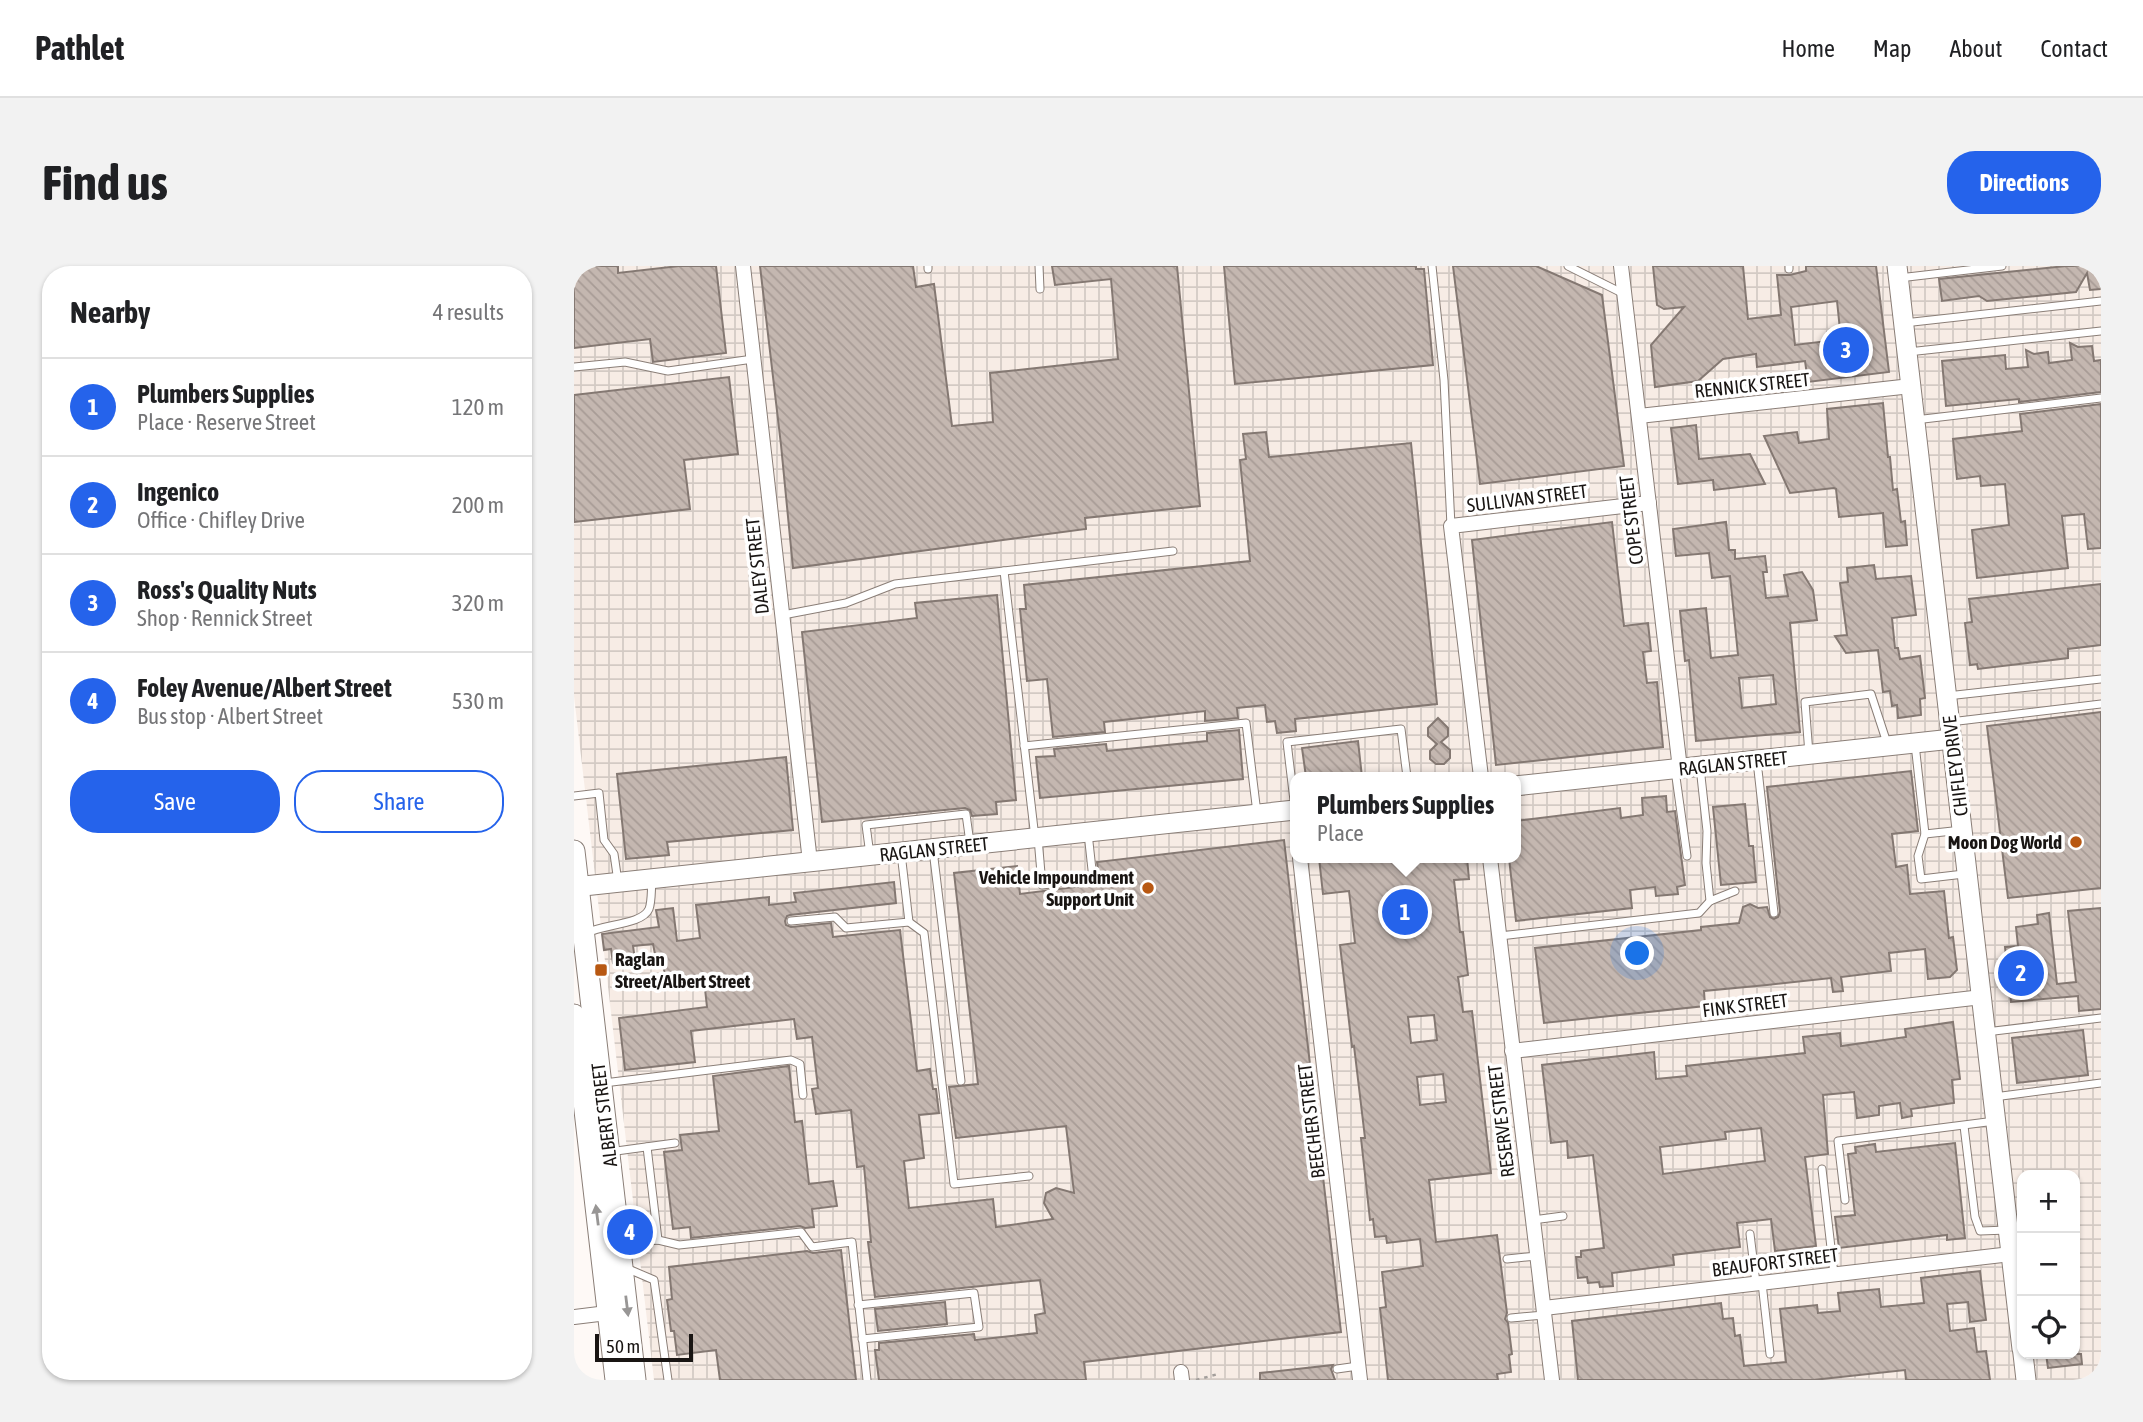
<!DOCTYPE html>
<meta charset="utf-8">
<style>
:root{--surface:#fff;--page:#f2f2f2;--text:#202124;--muted:#757577;--line:#e0e0e0;--accent:#2563eb}
body{margin:0;font-family:"Asap Condensed",sans-serif;background:var(--page);color:var(--text)}
.controls{position:absolute;right:21px;bottom:21px;display:grid;overflow:hidden;border-radius:14px;box-shadow:0 2px 5px #0004}
.controls button{width:63px;height:63px;display:grid;place-items:center;padding:0;border:0;border-bottom:2px solid var(--line);background:var(--surface);color:var(--text);font:35px sans-serif}
.scale{position:absolute;left:21px;bottom:18px;width:98px;box-sizing:border-box;padding-left:7px;border:4px solid #191513;border-top:0;font-size:19px;line-height:24px;white-space:nowrap;color:#191513;-webkit-text-stroke:5px #fff;paint-order:stroke}
.you{position:absolute;left:1064px;top:688px;width:24px;height:24px;margin:-18px;border:5px solid #fff;border-radius:50%;background:#1a73e8;box-shadow:0 0 0 10px #1a73e833}
.badge{display:grid;place-items:center;width:46px;height:46px;border-radius:50%;background:var(--accent);color:#fff;font-size:23px;font-weight:700}
.pin{position:absolute;translate:-50% -50%;border:4px solid #fff;box-shadow:0 2px 7px #0006}
.popup{position:absolute;left:716px;top:506px;width:231px;height:91px;box-sizing:border-box;display:grid;place-content:center;border-radius:14px;background:var(--surface);filter:drop-shadow(0 2px 5px #0005);font-size:23px;white-space:nowrap;color:var(--muted)}
.popup b{font-size:26px;color:var(--text)}
.popup::after{content:'';position:absolute;left:50%;top:100%;margin-left:-14px;border:14px solid transparent;border-top-color:var(--surface)}
.list{margin:0;padding:0;list-style:none}
h2{display:flex;justify-content:space-between;align-items:center;height:91px;margin:0;padding:0 28px;font-size:30px}
h2 small{font-size:23px;font-weight:400;color:var(--muted)}
.list li{display:grid;grid-template-columns:46px 1fr auto;gap:21px;align-items:center;box-sizing:border-box;height:98px;padding:0 28px;border-top:2px solid var(--line)}
.list b{display:block;font-size:26px;white-space:nowrap}
.list p{margin:0;font-size:23px;white-space:nowrap;color:var(--muted)}
.list em{font-size:23px;font-style:normal;color:var(--muted)}
.actions{display:flex;gap:14px;padding:21px 28px}
.actions a{flex:1;padding:16px 0;border:2px solid var(--accent);border-radius:28px;text-align:center;font-size:24px;color:var(--accent)}
.actions .main{background:var(--accent);color:#fff}
.icon{flex:none;width:38px;height:38px;fill:none;stroke:currentColor;stroke-width:2;stroke-linecap:round;stroke-linejoin:round}
.map{position:relative;flex:none;width:1527px;height:1114px;overflow:hidden;border-radius:28px}
header{display:flex;align-items:center;gap:42px;box-sizing:border-box;height:98px;padding:0 35px;background:var(--surface);border-bottom:2px solid var(--line)}
header strong{font-size:33px}
nav{display:flex;gap:38px;margin-inline-start:auto;font-size:24px}
.intro{display:flex;align-items:center;justify-content:space-between;box-sizing:border-box;height:168px;padding:0 42px}
h1{margin:0;font-size:49px}
.button{padding:18px 32px;border-radius:28px;background:var(--accent);color:#fff;font-size:24px;font-weight:700}
main{display:flex;gap:42px;padding:0 42px}
aside{flex:1;background:var(--surface);border-radius:28px;box-shadow:0 2px 5px #0004}
.map>svg:first-child{display:block}
</style>
<header>
<strong>Pathlet</strong>
<nav><a>Home</a><a>Map</a><a>About</a><a>Contact</a></nav>
</header>
<div class="intro"><h1>Find us</h1><a class="button">Directions</a></div>
<main>
<aside>
<h2>Nearby<small>4 results</small></h2>
<ul class="list">
<li><span class="badge">1</span><div><b>Plumbers Supplies</b><p>Place · Reserve Street</p></div><em>120 m</em></li>
<li><span class="badge">2</span><div><b>Ingenico</b><p>Office · Chifley Drive</p></div><em>200 m</em></li>
<li><span class="badge">3</span><div><b>Ross's Quality Nuts</b><p>Shop · Rennick Street</p></div><em>320 m</em></li>
<li><span class="badge">4</span><div><b>Foley Avenue/Albert Street</b><p>Bus stop · Albert Street</p></div><em>530 m</em></li>
</ul>
<div class="actions"><a class="main">Save</a><a>Share</a></div>
</aside>
<div class="map">
<svg width="1527" height="1114" viewBox="0 0 1527 1114">
<defs>
<pattern id="industrial-grid" width="8" height="8" patternUnits="userSpaceOnUse" patternTransform="scale(1.75)"><rect width="8" height="8" fill="#f7ece5"/><path d="M0 4h8M4 0v8" fill="none" stroke="#d3cac4"/></pattern>
<pattern id="building-back-hatch" width="6" height="6" patternUnits="userSpaceOnUse" patternTransform="scale(1.75)"><rect width="6" height="6" fill="#c4b7b0"/><path d="M-1 5l2 2M0 0l6 6M5-1l2 2" fill="none" stroke="#a89c96"/></pattern>
</defs>
<rect width="100%" height="100%" fill="#fef9f6"/>
<path fill="url(#industrial-grid)" fill-rule="evenodd" d="M0,0H1527V1114H80L0,430ZM721,511H941V592H721ZM1448,909H1501V1088H1448Z"/>
<g fill="url(#building-back-hatch)" stroke="#847872" stroke-width="2" fill-rule="evenodd">
<polygon points="0,0 44,0 44,7 105,0 142,0 152,87 79,96 76,73 0,82"/>
<polygon points="186,0 339,0 342,21 360,18 378,160 419,156 416,107 544,93 537,13 481,19 478,0 603,0 626,240 511,252 512,263 219,302 207,179"/>
<polygon points="650,0 842,0 842,3 850,3 859,99 661,118"/>
<polygon points="879,0 962,0 1028,29 1050,200 906,218"/>
<path d="M1079,0H1169L1174,53L1207,49L1203,9H1216L1232,5V0H1302L1315,106L1234,116L1231,95L1183,101L1182,88L1149,93L1124,115L1081,121L1077,79L1110,41L1090,43L1083,39ZM1263,35L1266,64L1253,66L1254,75L1221,79L1217,41Z"/>
<polygon points="1492,0 1527,0 1527,23 1516,24 1513,7 1502,26 1413,35 1405,30 1368,35 1365,13"/>
<polygon points="1496,77 1504,81 1518,80 1520,95 1527,94 1527,126 1445,136 1445,133 1372,140 1368,95 1431,89 1432,103 1454,101 1452,84 1460,88 1474,86 1475,97 1498,94"/>
<polygon points="155,111 164,188 110,194 116,243 0,256 0,129"/>
<polygon points="1309,137 1314,191 1316,191 1319,224 1323,223 1327,256 1331,255 1333,279 1312,281 1309,247 1265,251 1262,223 1260,222 1216,227 1190,170 1223,166 1225,177 1255,173 1253,143"/>
<polygon points="1527,138 1527,282 1514,283 1510,248 1488,250 1494,302 1403,312 1398,264 1435,259 1431,218 1407,220 1406,210 1383,213 1379,173 1448,165 1446,148"/>
<polygon points="1122,159 1125,193 1176,188 1191,218 1140,224 1139,214 1104,218 1097,162"/>
<polygon points="692,166 695,191 837,177 863,438 721,453 722,465 703,467 701,455 693,456 691,439 663,442 664,452 631,455 631,445 530,456 531,466 479,471 473,413 453,415 446,343 452,343 450,319 676,295 666,194 672,193 669,168"/>
<polygon points="1038,256 1050,360 1074,357 1077,385 1069,386 1073,417 1083,416 1089,481 922,499 898,274"/>
<path d="M1152,256L1155,284H1161V293L1191,290L1193,306H1189L1192,332L1214,330L1210,309L1228,306L1239,324L1243,354L1216,357L1226,466L1122,475L1115,394L1111,395L1106,345L1132,342L1137,392L1164,389L1156,310L1138,312L1135,287L1102,290L1099,263ZM1199,409L1202,438L1168,442L1165,412Z"/>
<polygon points="1300,299 1302,313 1337,310 1342,349 1318,352 1321,382 1324,382 1326,393 1346,390 1351,432 1346,433 1347,449 1324,452 1323,439 1318,440 1316,425 1309,426 1304,384 1272,387 1261,370 1273,369 1266,317 1274,316 1273,302"/>
<polygon points="1527,318 1527,379 1494,383 1494,392 1404,403 1403,398 1396,399 1391,357 1398,356 1395,333"/>
<polygon points="423,329 442,534 422,536 423,548 398,550 396,544 391,542 248,556 228,366 343,352 341,337"/>
<polygon points="1527,446 1527,622 1434,632 1413,460"/>
<polygon points="864,452 874,462 874,470 867,476 876,484 876,492 870,498 862,498 856,493 856,485 863,478 854,470 854,462"/>
<polygon points="665,464 669,513 466,532 462,491 481,490 480,483 532,478 533,485 633,475 633,467"/>
<polygon points="784,475 788,511 732,511 728,482"/>
<polygon points="212,491 219,564 93,576 95,589 52,593 43,508"/>
<polygon points="1337,505 1344,565 1318,568 1322,601 1333,599 1336,628 1370,625 1375,672 1379,671 1383,704 1376,711 1354,713 1351,683 1315,687 1317,705 1267,711 1269,725 1259,726 1257,712 1193,719 1130,725 1131,740 970,757 961,682 1127,664 1127,661 1165,657 1169,641 1176,638 1184,642 1193,641 1196,651 1200,653 1204,651 1206,646 1193,521"/>
<polygon points="1092,530 1093,546 1101,545 1111,619 1103,621 1104,628 1082,630 1081,621 1056,624 1058,642 942,655 935,592 941,592 941,555 1046,542 1047,552 1069,549 1068,532"/>
<polygon points="1171,538 1175,580 1179,580 1182,616 1147,619 1139,541"/>
<polygon points="710,574 767,1066 510,1096 512,1114 305,1114 301,1084 305,1084 305,1077 400,1068 401,1074 463,1067 461,1049 471,1047 466,1014 301,1031 294,976 297,976 290,900 283,901 277,844 242,848 238,823 244,822 238,771 223,773 220,753 117,765 121,796 51,804 45,752 133,741 130,714 92,719 88,688 81,688 79,678 59,680 61,694 39,697 37,683 30,684 28,668 85,661 82,644 99,642 103,675 126,672 122,639 195,631 195,639 222,636 220,627 320,616 322,637 216,649 213,650 211,655 212,659 217,661 257,657 259,671 326,664 343,805 356,803 359,823 362,823 365,847 345,849 350,892 330,895 335,942 419,933 422,961 479,953 470,937 472,927 482,922 500,927 492,860 382,872 375,821 404,818 380,607 443,600 446,628 526,618 523,596"/>
<path d="M745,592H893L895,613L880,614L886,666H889L894,709L884,711L889,746L898,745L917,907L855,914L862,976L923,969L933,1047L931,1053L934,1057L938,1088L935,1089L937,1106L923,1108L924,1114H814L806,1042L812,1041L808,1006L849,1000L846,973L813,977L812,970L801,971L799,953L796,954L787,872H791L780,780L778,781L766,679L781,677L775,625L749,628ZM860,749L863,774L837,777L834,751ZM869,808L872,836L846,839L843,811Z"/>
<polygon points="1527,642 1527,743 1505,745 1504,730 1437,736 1431,681 1444,680 1442,661 1464,658 1463,649 1475,647 1483,718 1502,716 1494,645"/>
<path d="M1379,756L1386,813L1378,814L1380,837L1337,843L1338,850L1328,852L1326,837L1305,840V849L1283,852L1280,826L1249,829L1254,888L1231,891L1242,980L1201,985L1197,953L1163,957L1166,981L1099,989L1100,999L1038,1007L1039,1020L1026,1021L1025,1016L1014,1017L1013,1011L1004,1012L1002,991H1007V985L1030,982L1019,889L994,892L993,875L977,877L968,799L1080,786L1082,813L1113,810L1112,800L1231,787L1229,771L1266,767L1267,780L1332,771L1331,763ZM1187,862L1191,895L1089,908L1086,881L1152,873L1151,866Z"/>
<polygon points="1509,764 1514,809 1443,817 1438,772"/>
<polygon points="215,800 221,856 228,855 235,918 259,915 263,940 238,943 240,961 231,962 226,960 117,972 116,961 99,963 90,886 108,884 106,869 145,865 139,810"/>
<polygon points="1381,877 1391,972 1373,974 1373,969 1265,982 1261,951 1281,949 1274,888 1282,887 1281,881 1301,878 1302,886"/>
<polygon points="267,984 282,1114 146,1114 142,1084 103,1089 100,1065 97,1065 93,1034 98,1033 95,1001 233,985 239,987"/>
<polygon points="1406,1005 1412,1054 1396,1056 1394,1036 1373,1038 1376,1065 1400,1062 1403,1086 1412,1085 1416,1114 1332,1114 1331,1104 1239,1114 1004,1114 998,1055 1147,1037 1149,1053 1159,1052 1161,1070 1166,1069 1170,1100 1212,1096 1206,1043 1243,1039 1244,1047 1266,1045 1264,1027 1305,1023 1307,1041 1350,1037 1347,1012"/>
<polygon points="371,1036 373,1058 304,1065 301,1043"/>
<polygon points="1472,1088 1507,1088 1508,1098 1474,1102"/>
<polygon points="759,1099 757,1103 761,1114 686,1114 686,1107"/>
</g>
<g fill="none" stroke-linecap="round" stroke-linejoin="round">
<defs>
<g id="lane">
<polyline points="354,0 354,3"/>
<polyline points="465,0 466,23"/>
<polyline points="858,0 870,114 877,260"/>
<polyline points="994,0 1050,28"/>
<polyline points="1215,0 1215,3"/>
<polyline points="1325,12 1428,0"/>
<polyline points="1330,57 1527,35"/>
<polyline points="1334,86 1527,65"/>
<polyline points="0,101 51,96 94,105 179,93"/>
<polyline points="1341,154 1527,132"/>
<polyline points="430,305 461,572"/>
<polyline points="209,349 272,337 321,318 599,285"/>
<polyline points="1373,430 1527,413"/>
<polyline points="1376,456 1527,438"/>
<polyline points="1341,478 1351,568 1344,590 1347,613 1390,608"/>
<polyline points="450,480 672,457 683,547"/>
<polyline points="1235,488 1231,436 1297,428 1314,480"/>
<polyline points="1183,495 1200,647"/>
<polyline points="1126,501 1133,565 1132,597 1136,635"/>
<polyline points="1101,504 1113,590"/>
<polyline points="0,530 25,527 30,574 40,588 44,616"/>
<polyline points="721,543 713,476 827,463 833,511"/>
<polyline points="1351,568 1388,564"/>
<polyline points="464,572 468,619 519,613 514,567"/>
<polyline points="359,584 387,815"/>
<polyline points="296,589 292,559 392,548 396,577"/>
<polyline points="217,655 261,651 272,662 335,656 327,587"/>
<polyline points="335,656 350,667 380,918 455,910"/>
<path d="M13,667C29,658 68,659 75,643C78,635 77,623 78,615"/>
<polyline points="926,670 1125,647 1136,635 1161,625"/>
<polyline points="1412,766 1527,752"/>
<polyline points="30,817 217,794 226,798 229,829"/>
<polyline points="1420,831 1527,817"/>
<polyline points="1390,860 1401,951 1406,965 1434,964"/>
<polyline points="73,881 84,974"/>
<polyline points="35,886 101,877"/>
<polyline points="1248,903 1260,1008"/>
<polyline points="1271,934 1264,875 1421,855"/>
<polyline points="959,954 989,950"/>
<polyline points="1176,968 1182,1017"/>
<polyline points="48,978 84,974 105,979 227,966 238,981 278,976 293,1114"/>
<polyline points="933,993 963,990"/>
<polyline points="52,1002 80,1014 94,1114"/>
<polyline points="1188,1017 1196,1088"/>
<polyline points="284,1039 400,1027 405,1061 288,1073"/>
<polyline points="937,1052 970,1049"/>
<polyline points="763,1103 784,1100"/>
</g>
<g id="street">
<polyline points="169,0 236,596"/>
<polyline points="1047,0 1106,503"/>
<polyline points="1065,150 1337,120"/>
<polyline points="907,511 877,260 1075,237"/>
<polyline points="726,592 786,1114"/>
<polyline points="916,592 978,1114"/>
<polyline points="938,785 1408,731"/>
<polyline points="970,1042 1437,988"/>
<polyline points="0,1051 33,1047"/>
<polyline points="607,1106 608,1114"/>
</g>
<g id="secondary">
<polyline points="1323,0 1448,1083"/>
<polyline points="941,520 1378,473"/>
<polyline points="0,621 721,544"/>
<polyline points="1449,1088 1452,1114"/>
</g>
<g id="primary">
<polyline points="0,585 61,1114"/>
<polyline points="0,749 42,1114"/>
</g>
</defs>
<use href="#lane" stroke="#8a7e77" stroke-width="9"/>
<use href="#street" stroke="#8a7e77" stroke-width="16"/>
<use href="#secondary" stroke="#8a7e77" stroke-width="21"/>
<use href="#primary" stroke="#8a7e77" stroke-width="23"/>
<polyline stroke="#a49f9c" stroke-width="2.5" stroke-dasharray="3.5 5" stroke-linecap="butt" points="622,1114 644,1108"/>
<use href="#lane" stroke="#fff" stroke-width="7"/>
<use href="#street" stroke="#fff" stroke-width="14"/>
<use href="#secondary" stroke="#fff" stroke-width="19"/>
<use href="#primary" stroke="#fff" stroke-width="21"/>
</g>
<defs><path id="oneway-solid" d="M-6-.8H1V-3.2L6.5 0L1 3.2V.8H-6Z" transform="scale(1.75)"/></defs>
<g fill="#989695">
<use href="#oneway-solid" transform="translate(23 949) rotate(-97)"/>
<use href="#oneway-solid" transform="translate(53 1040) rotate(83)"/>
</g>
<g fill="#b85812" stroke="#fff" stroke-width="2.5">
<circle cx="1502" cy="576" r="7"/>
<circle cx="574" cy="622" r="7"/>
<rect x="20" y="697" width="14" height="14" rx="3.5"/>
</g>
<g text-anchor="middle" stroke-width="7" stroke-linejoin="round" paint-order="stroke">
<g font-size="19" fill="#191513" stroke="#fff">
<text transform="translate(1178 119) rotate(-6)" y="7">RENNICK STREET</text>
<text transform="translate(953 232) rotate(-7)" y="7">SULLIVAN STREET</text>
<text transform="translate(1057 254) rotate(-97)" y="7">COPE STREET</text>
<text transform="translate(183 300) rotate(-96)" y="7">DALEY STREET</text>
<text transform="translate(1159 497) rotate(-6)" y="7">RAGLAN STREET</text>
<text transform="translate(1381 500) rotate(-97)" y="7">CHIFLEY DRIVE</text>
<text transform="translate(360 583) rotate(-6)" y="7">RAGLAN STREET</text>
<text transform="translate(1171 739) rotate(-7)" y="7">FINK STREET</text>
<text transform="translate(30 849) rotate(-97)" y="7">ALBERT STREET</text>
<text transform="translate(737 855) rotate(-97)" y="7">BEECHER STREET</text>
<text transform="translate(927 855) rotate(-97)" y="7">RESERVE STREET</text>
<text transform="translate(1201 996) rotate(-7)" y="7">BEAUFORT STREET</text>
</g>
<g font-size="19" font-weight="bold" fill="#191513" stroke="#fff" text-anchor="end">
<text x="1488" y="583">Moon Dog World</text>
<text x="560" y="618">Vehicle Impoundment<tspan x="560" dy="22">Support Unit</tspan></text>
<text x="41" y="700" text-anchor="start">Raglan<tspan x="41" dy="22">Street/Albert Street</tspan></text>
</g>
</g>
</svg>
<div class="controls">
<button>+</button>
<button>−</button>
<button><svg class="icon" aria-label="locate" viewBox="0 0 24 24"><circle cx="12" cy="12" r="6"/><path d="M12 2v4M12 18v4M2 12h4M18 12h4"/></svg></button>
</div>
<div class="scale">50 m</div>
<div class="you"></div>
<div class="pin badge" style="left:831px;top:646px">1</div>
<div class="popup"><b>Plumbers Supplies</b>Place</div>
<div class="pin badge" style="left:1447px;top:707px">2</div>
<div class="pin badge" style="left:1272px;top:84px">3</div>
<div class="pin badge" style="left:56px;top:966px">4</div>
</div>
</main>
